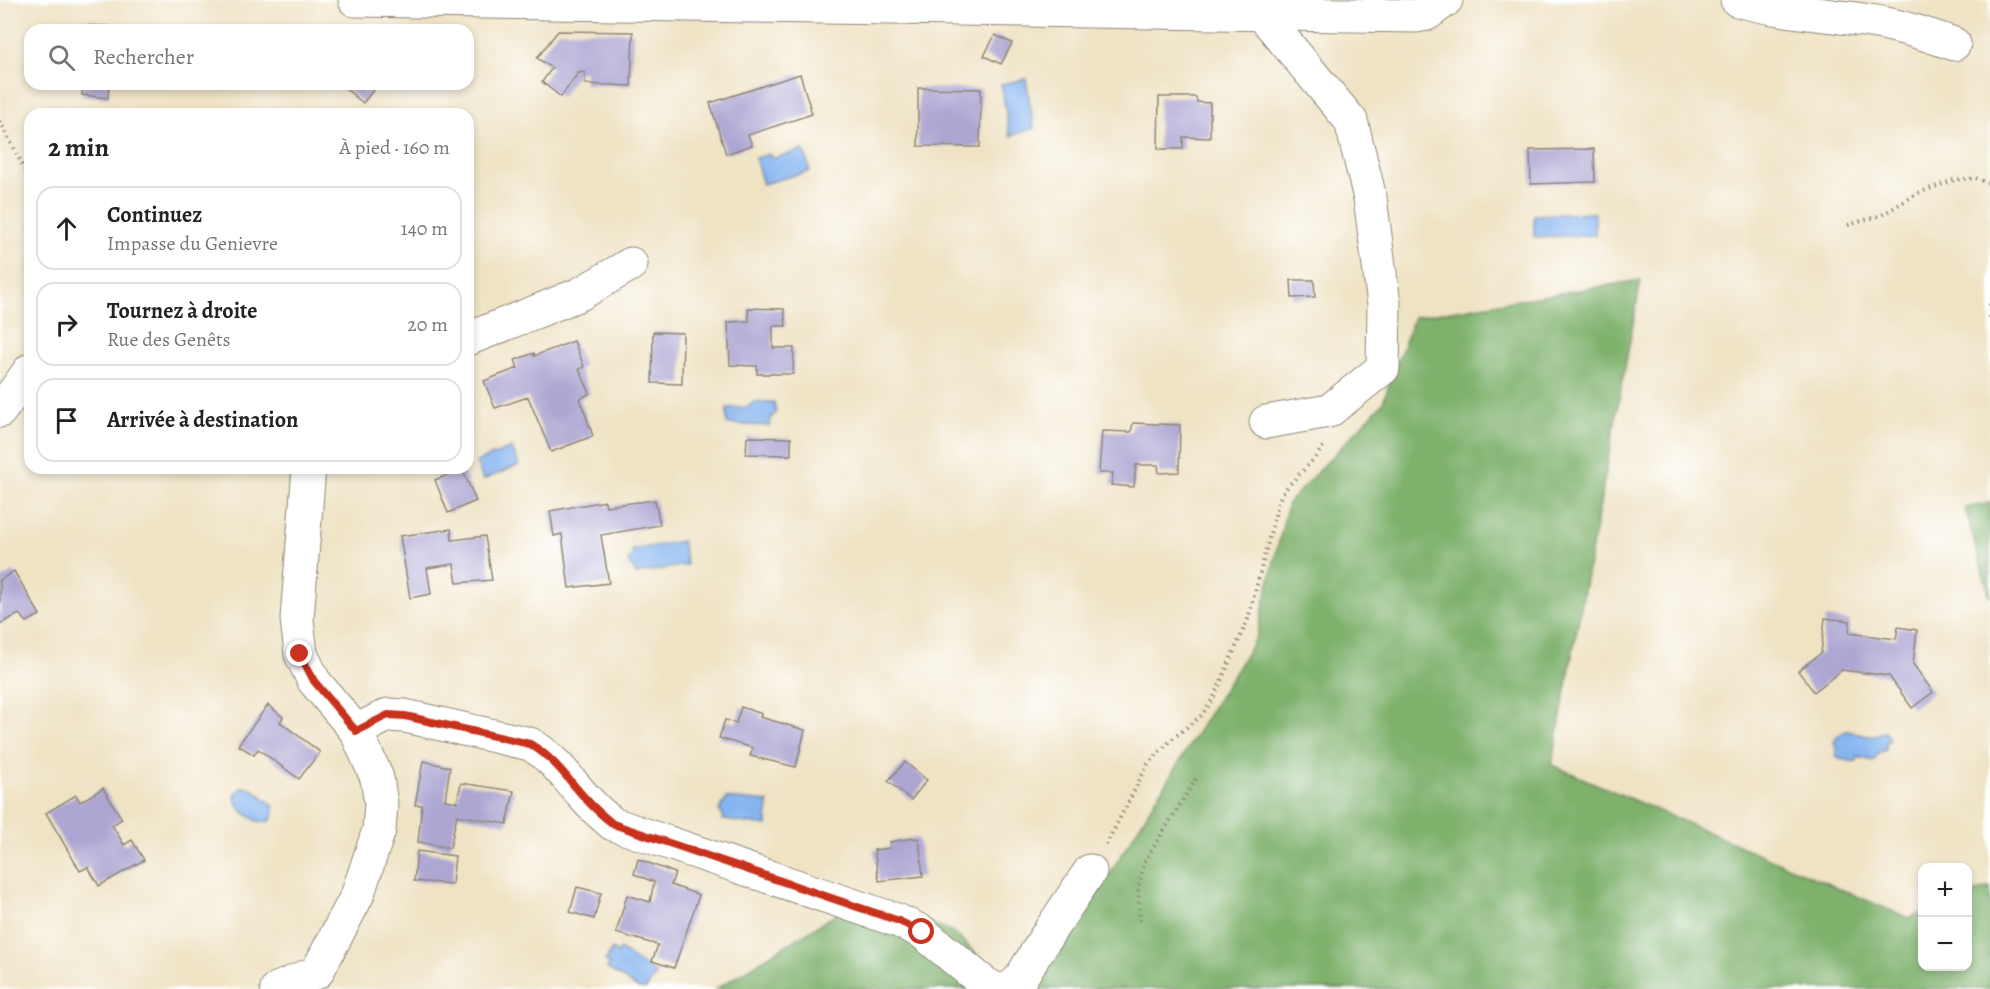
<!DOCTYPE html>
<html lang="fr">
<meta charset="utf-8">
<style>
:root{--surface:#fff;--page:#f2f2f2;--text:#222;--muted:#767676;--line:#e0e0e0}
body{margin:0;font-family:Alegreya,serif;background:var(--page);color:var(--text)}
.controls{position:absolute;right:18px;bottom:18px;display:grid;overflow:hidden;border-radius:12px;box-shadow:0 3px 9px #0003}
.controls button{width:54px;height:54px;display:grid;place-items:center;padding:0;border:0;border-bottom:2px solid var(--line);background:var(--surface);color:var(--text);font:30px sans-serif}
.stop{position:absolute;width:18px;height:18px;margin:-14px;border:4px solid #c8321e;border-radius:50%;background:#fff}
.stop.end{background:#c8321e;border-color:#fff;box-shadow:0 2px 6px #0008}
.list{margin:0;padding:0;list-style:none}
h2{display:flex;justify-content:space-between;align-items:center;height:78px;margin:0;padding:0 24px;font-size:26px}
h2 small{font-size:20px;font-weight:400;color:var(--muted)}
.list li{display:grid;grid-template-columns:39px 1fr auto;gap:18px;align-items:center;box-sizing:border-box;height:84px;margin:0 12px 12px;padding:0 12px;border:2px solid var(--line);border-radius:18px}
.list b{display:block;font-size:22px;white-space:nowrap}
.list p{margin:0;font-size:20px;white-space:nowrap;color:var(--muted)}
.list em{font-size:20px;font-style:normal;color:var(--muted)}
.icon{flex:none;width:33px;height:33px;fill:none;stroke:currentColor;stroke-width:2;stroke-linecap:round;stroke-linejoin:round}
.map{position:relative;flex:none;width:1990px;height:989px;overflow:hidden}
.search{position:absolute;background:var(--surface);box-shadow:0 3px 9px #0003;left:24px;top:24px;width:450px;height:66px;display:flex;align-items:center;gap:15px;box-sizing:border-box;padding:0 21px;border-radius:18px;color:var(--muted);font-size:22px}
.panel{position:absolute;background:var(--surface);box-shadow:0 3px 9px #0003;left:24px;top:108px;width:450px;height:366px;border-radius:18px}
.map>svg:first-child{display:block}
</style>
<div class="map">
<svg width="1990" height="989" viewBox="0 0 1990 989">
<rect width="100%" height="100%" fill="#fff"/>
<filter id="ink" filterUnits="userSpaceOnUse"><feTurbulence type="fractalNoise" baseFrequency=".0167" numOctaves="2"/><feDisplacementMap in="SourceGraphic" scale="12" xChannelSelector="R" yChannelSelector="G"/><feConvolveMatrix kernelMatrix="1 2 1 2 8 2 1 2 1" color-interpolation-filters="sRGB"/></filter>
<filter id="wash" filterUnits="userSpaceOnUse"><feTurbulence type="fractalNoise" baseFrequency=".008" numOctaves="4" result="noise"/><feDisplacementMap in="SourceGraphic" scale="24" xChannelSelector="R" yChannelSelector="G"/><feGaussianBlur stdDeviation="1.35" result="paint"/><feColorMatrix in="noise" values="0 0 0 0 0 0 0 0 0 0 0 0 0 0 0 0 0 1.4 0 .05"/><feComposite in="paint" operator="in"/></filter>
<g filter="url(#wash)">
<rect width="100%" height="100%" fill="#efe3c4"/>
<g fill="#7eb16c" stroke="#546e4c" stroke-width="1.5">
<polygon points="1641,280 1552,765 1908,918 1922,913 1922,966 1968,966 1968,895 1990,887 1990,989 1038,989 1256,638 1288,503 1382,404 1414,317"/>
<polygon points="1990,503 1990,597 1965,508"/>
<polygon points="865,896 954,933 1014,989 716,989"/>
</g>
<g fill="#84b4ef" stroke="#58708d" stroke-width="1.5">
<polygon points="1026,79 1034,128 1010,136 1001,84"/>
<polygon points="804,150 810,171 763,184 755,158 769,154 773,158"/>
<polygon points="1595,213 1595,235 1534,237 1534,215"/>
<polygon points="754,402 774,402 776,413 771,418 770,426 727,424 727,408 748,407"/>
<polygon points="512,448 519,465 483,480 476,462"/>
<path d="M682,541L687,565L636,574C635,568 630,567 628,561L633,555L632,550Z"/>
<path d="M1846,731C1856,731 1863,737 1871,736C1876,736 1879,733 1885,732L1890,738L1886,744V750L1879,753L1873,761L1858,757L1856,762L1841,759L1835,755L1837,751L1834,742L1837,736Z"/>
<path d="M243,787L252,789L273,805L274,813L271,820C267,822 266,823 261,822C249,819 222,798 243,787Z"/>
<polygon points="726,798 768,802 767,826 723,820 724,817 719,810 725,801"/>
<polygon points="612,949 617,953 620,949 656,974 646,989 639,989 607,968 610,964 605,961"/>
</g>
<g id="blocks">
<g fill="#ada6d3">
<polygon points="69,25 109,26 109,30 69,30"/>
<polygon points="558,31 633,32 631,86 585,84 585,72 578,73 561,97 542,82 552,68 537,58"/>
<polygon points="995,35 1012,43 1001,64 984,56"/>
<polygon points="800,74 812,114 748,135 752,145 726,154 710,103"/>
<polygon points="83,84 109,84 108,98 82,95"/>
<polygon points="340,84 378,84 363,103"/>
<polygon points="918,88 981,89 980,147 918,146"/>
<polygon points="1159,97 1196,97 1197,102 1210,103 1210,138 1183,137 1183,149 1158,149"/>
<polygon points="1594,149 1595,182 1531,184 1530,150"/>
<polygon points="1291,280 1314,280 1315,297 1292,298"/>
<polygon points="748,308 784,309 786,326 773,326 773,348 794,348 793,374 757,374 757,366 730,365 728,322 749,321"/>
<polygon points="653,332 683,333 682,384 652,383"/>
<polygon points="574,341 584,367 579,369 590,393 580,399 593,436 551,452 528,397 495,408 484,381 518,368 515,360 534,353 534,356"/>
<polygon points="1133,423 1180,425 1179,472 1159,473 1158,465 1136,465 1134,487 1111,485 1113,473 1099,473 1102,431 1131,432"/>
<polygon points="747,437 791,438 791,455 746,454"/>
<polygon points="462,469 476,501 448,513 435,480"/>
<polygon points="655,500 660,525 601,535 609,583 569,588 562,534 554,536 550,511 605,501 606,506"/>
<polygon points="451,529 452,540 485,536 492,580 457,583 454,564 427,568 431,594 410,598 400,536"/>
<polygon points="14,571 40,615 27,622 19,614 0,624 0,580"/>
<polygon points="1825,618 1850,621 1849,633 1896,639 1898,627 1917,630 1913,664 1933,692 1912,708 1889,676 1842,670 1814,692 1798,671 1821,653"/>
<polygon points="268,705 283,717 280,722 320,752 299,779 258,749 254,755 238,745"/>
<polygon points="741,707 762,714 760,717 805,730 796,767 750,756 753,748 719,738 725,720 736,723"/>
<polygon points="423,761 450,767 445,800 457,802 461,783 514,791 507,824 457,815 450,848 418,842 422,805 415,805"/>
<polygon points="905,762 927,780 911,800 888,781"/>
<polygon points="103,788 122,819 112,825 124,845 132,840 144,860 99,886 88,867 80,871 46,813 76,795 80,802"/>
<polygon points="913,838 919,839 923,876 879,881 874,850 890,848 890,842"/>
<polygon points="417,851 455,856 452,884 414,881"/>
<polygon points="638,859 675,873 671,885 699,895 674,968 652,961 658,945 616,933 627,895 650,902 654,882 634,874"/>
<polygon points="577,887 601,893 594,919 570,912"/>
</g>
</g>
</g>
<g filter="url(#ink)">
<use href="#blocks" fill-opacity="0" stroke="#8d8778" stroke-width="1.5"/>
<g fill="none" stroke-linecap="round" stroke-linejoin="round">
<defs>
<g id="minor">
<polyline points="355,0 1416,16 1427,14 1446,0"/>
<path d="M1737,0C1780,12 1826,14 1870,21C1899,25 1926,34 1954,44"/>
<polyline points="1261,13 1351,121 1370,198 1384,304 1383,368 1329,411 1266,422"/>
<polyline points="468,339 580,294 631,264"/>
<polyline points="0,411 30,370"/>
<path d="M356,731L388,715L405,716L530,744C554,758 567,778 585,798C593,807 603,816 613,824L899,921L922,932L984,983L995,989"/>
<polyline points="277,989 317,972 357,896 379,830 381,804 377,778 356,731 314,681 301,654 297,619 309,468"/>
<polyline points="1006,989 1013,986 1020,979 1049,932 1090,871"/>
</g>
</defs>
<use href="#minor" stroke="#8d8778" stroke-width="35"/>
<g stroke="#8d8778" stroke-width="4" stroke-dasharray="1.5 4.5" stroke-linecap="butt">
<polyline points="0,121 30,180"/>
<polyline points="1848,225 1882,215 1918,193 1954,180 1976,178 1990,184"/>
<polyline points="1990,304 1990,318"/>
<path d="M1106,845L1148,764L1171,740L1202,715L1215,695L1248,619L1279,500C1290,478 1313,466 1324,444"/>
<polyline points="1140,921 1138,888 1145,861 1197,777"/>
</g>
<use href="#minor" stroke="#fff" stroke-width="33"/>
</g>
</g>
<g fill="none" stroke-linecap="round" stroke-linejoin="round" filter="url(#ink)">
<path stroke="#c8321e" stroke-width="8" d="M300,654L314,681L356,731L388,715L405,716L530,744C554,758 567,778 585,798C593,807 603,816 613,824L899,921L922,932"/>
</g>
</svg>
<div class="controls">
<button>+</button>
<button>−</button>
</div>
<div class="stop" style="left:922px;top:932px"></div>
<div class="stop end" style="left:300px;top:654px"></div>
<div class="search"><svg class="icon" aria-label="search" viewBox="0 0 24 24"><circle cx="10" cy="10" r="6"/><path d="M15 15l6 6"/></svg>Rechercher</div>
<section class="panel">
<h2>2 min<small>À pied · 160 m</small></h2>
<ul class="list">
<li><svg class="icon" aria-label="ahead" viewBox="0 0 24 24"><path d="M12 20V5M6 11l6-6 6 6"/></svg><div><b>Continuez</b><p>Impasse du Genievre</p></div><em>140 m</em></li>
<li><svg class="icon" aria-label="right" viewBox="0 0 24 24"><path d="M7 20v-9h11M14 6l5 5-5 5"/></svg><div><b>Tournez à droite</b><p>Rue des Genêts</p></div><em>20 m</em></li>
<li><svg class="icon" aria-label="arrive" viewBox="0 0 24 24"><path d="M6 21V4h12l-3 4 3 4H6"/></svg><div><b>Arrivée à destination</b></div></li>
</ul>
</section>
</div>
